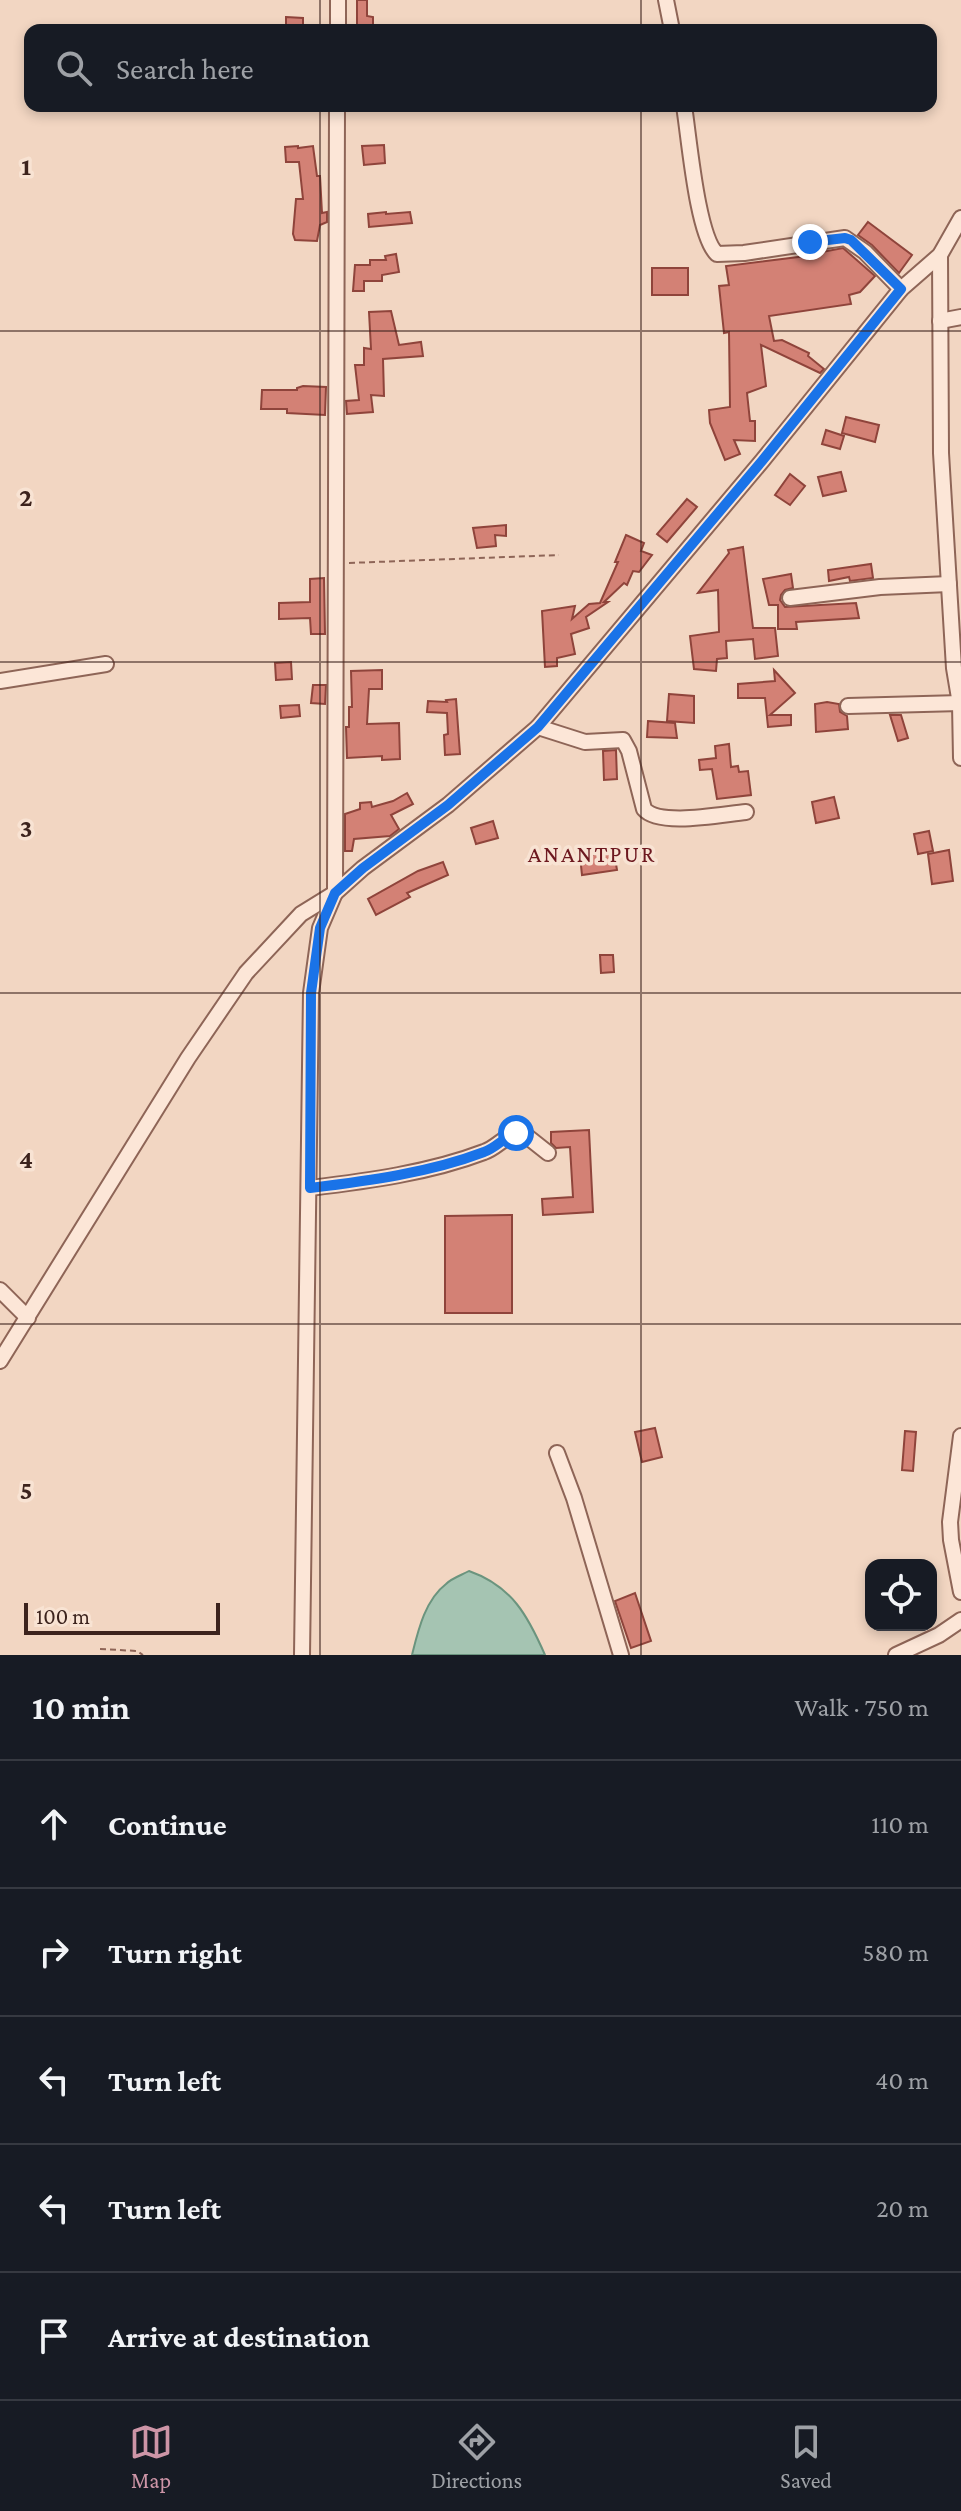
<!DOCTYPE html>
<meta charset="utf-8">
<style>
:root{--surface:#171b24;--page:#242831;--text:#f1f3f6;--muted:#9ea1a6;--line:#363941;--accent:#cd95a7}
body{margin:0;font-family:"Crimson Pro",serif;background:var(--page);color:var(--text)}
.controls{position:absolute;right:24px;bottom:24px;display:grid;overflow:hidden;border-radius:16px;box-shadow:0 4px 12px #0003}
.controls button{width:72px;height:72px;display:grid;place-items:center;padding:0;border:0;border-bottom:2px solid var(--line);background:var(--surface);color:var(--text);font:40px sans-serif}
.scale{position:absolute;left:24px;bottom:20px;width:196px;box-sizing:border-box;padding-left:8px;border:4px solid #3c231d;border-top:0;font-size:22px;line-height:28px;white-space:nowrap;color:#3c231d;-webkit-text-stroke:6px #f8e3d3;paint-order:stroke}
.stop{position:absolute;width:24px;height:24px;margin:-18px;border:6px solid #1a73e8;border-radius:50%;background:#fff}
.stop.end{background:#1a73e8;border-color:#fff;box-shadow:0 2px 8px #0008}
.list{margin:0;padding:0;list-style:none}
h2{display:flex;justify-content:space-between;align-items:center;height:104px;margin:0;padding:0 32px;font-size:34px}
h2 small{font-size:26px;font-weight:400;color:var(--muted)}
.list li{display:grid;grid-template-columns:52px 1fr auto;gap:24px;align-items:center;box-sizing:border-box;height:128px;padding:0 32px;border-top:2px solid var(--line)}
.list b{display:block;font-size:30px;white-space:nowrap}
.list em{font-size:26px;font-style:normal;color:var(--muted)}
.icon{flex:none;width:44px;height:44px;fill:none;stroke:currentColor;stroke-width:2;stroke-linecap:round;stroke-linejoin:round}
.map{position:relative;flex:none;width:961px;height:1655px;overflow:hidden}
.search{position:absolute;background:var(--surface);box-shadow:0 4px 12px #0003;left:24px;right:24px;top:24px;height:88px;display:flex;align-items:center;gap:20px;box-sizing:border-box;padding:0 28px;border-radius:16px;color:var(--muted);font-size:30px}
.sheet{height:744px;background:var(--surface)}
nav{display:flex;justify-content:space-around;align-items:center;box-sizing:border-box;height:112px;border-top:2px solid var(--line);background:var(--surface);font-size:22px;color:var(--muted)}
nav a{display:grid;justify-items:center;gap:4px}
nav .on{color:var(--accent)}
.map>svg:first-child{display:block}
</style>
<div class="map">
<svg width="961" height="1655" viewBox="0 0 961 1655">
<rect width="100%" height="100%" fill="#f2d6c2"/>
<path fill="#a5c4b2" stroke="#6b947e" stroke-width="2" d="M469,1571C512,1586 528,1616 545,1655H412C418,1631 425,1600 446,1584C452,1578 462,1575 469,1571Z"/>
<g fill="#d38175" stroke="#8f443b" stroke-width="2">
<polygon points="357,0 367,0 367,16 373,17 373,26 357,26"/>
<polygon points="286,17 303,18 303,30 286,30"/>
<polygon points="384,145 385,163 364,165 362,146"/>
<polygon points="298,146 298,148 313,146 317,176 320,176 322,213 327,212 327,222 320,225 317,241 295,240 293,234 296,199 303,199 299,162 286,162 285,147"/>
<polygon points="386,212 386,214 410,212 412,223 369,227 368,214"/>
<polygon points="868,222 912,255 899,273 872,245 858,235"/>
<polygon points="843,248 875,276 860,292 849,295 851,304 769,316 774,341 782,340 809,353 808,356 824,369 820,373 761,345 766,386 747,393 750,421 755,421 755,441 734,440 740,454 725,460 710,423 709,410 730,407 729,332 724,333 719,286 729,285 726,266 822,254 822,252"/>
<polygon points="396,254 399,272 382,275 382,281 364,281 364,291 353,291 355,265 370,265 370,260 386,260 385,256"/>
<rect x="652" y="268" width="36" height="27"/>
<polygon points="391,311 399,345 421,342 423,356 383,359 384,396 371,395 373,412 347,414 346,401 359,400 355,365 364,365 364,348 371,349 369,312"/>
<polygon points="303,386 326,387 325,415 287,413 287,409 261,409 262,390 297,390 297,388"/>
<polygon points="846,417 879,425 875,442 842,433"/>
<polygon points="826,430 844,436 840,449 822,444"/>
<polygon points="841,472 846,491 823,496 818,477"/>
<polygon points="790,474 805,486 790,505 775,495"/>
<polygon points="687,499 697,507 667,542 657,534"/>
<polygon points="506,525 506,536 495,535 496,546 477,548 473,528"/>
<polygon points="626,535 644,543 641,551 652,555 639,572 633,571 627,585 624,583 604,602 608,602 586,617 589,628 571,634 575,654 557,658 557,666 545,667 542,611 575,606 572,619 589,604 600,603 618,562 615,562"/>
<polygon points="743,547 753,628 775,628 778,656 755,659 753,639 726,641 727,658 717,659 716,671 694,669 690,636 719,632 718,590 698,593 729,553 728,550"/>
<polygon points="871,564 873,578 850,581 849,577 829,581 828,570"/>
<polygon points="791,574 793,588 785,590 781,595 780,600 785,607 856,603 859,618 796,622 797,629 778,629 778,605 769,605 763,579"/>
<polygon points="324,578 325,634 311,634 310,618 279,619 279,603 310,602 310,579"/>
<polygon points="291,662 292,679 276,680 275,663"/>
<polygon points="382,670 382,689 369,689 367,724 399,723 400,759 382,760 382,756 347,758 346,727 349,727 349,707 352,707 351,671"/>
<polygon points="774,670 795,693 770,715 791,715 791,725 768,727 765,698 738,698 738,684 775,681"/>
<polygon points="313,685 326,685 325,704 311,703"/>
<polygon points="669,694 694,696 694,723 667,721"/>
<polygon points="456,699 460,754 445,755 444,735 448,734 447,713 427,712 428,701 447,702 446,700"/>
<polygon points="827,702 839,704 840,712 847,716 848,729 816,732 815,704"/>
<polygon points="299,705 300,716 281,718 280,706"/>
<polygon points="890,715 901,715 908,738 898,741"/>
<polygon points="648,721 675,723 677,738 647,737"/>
<polygon points="729,744 731,767 738,766 739,772 748,771 751,795 717,799 712,769 700,770 699,760 716,758 715,746"/>
<polygon points="616,750 617,779 604,780 603,751"/>
<polygon points="407,793 413,804 391,815 399,829 390,836 354,839 352,851 345,851 345,814 360,809 360,803 371,802 372,807 393,801"/>
<polygon points="834,797 839,818 816,823 812,802"/>
<polygon points="493,821 498,838 476,844 471,828"/>
<polygon points="929,831 933,851 918,854 914,834"/>
<polygon points="949,850 953,881 932,884 928,854"/>
<polygon points="614,852 617,870 582,875 580,856"/>
<polygon points="443,862 448,875 407,893 410,897 376,915 368,899 418,871"/>
<polygon points="600,955 613,955 614,972 601,973"/>
<polygon points="589,1130 593,1212 543,1215 542,1199 573,1197 570,1147 556,1148 551,1143 551,1132"/>
<polygon points="512,1215 512,1313 445,1313 445,1216"/>
<polygon points="655,1428 662,1457 642,1462 635,1432"/>
<polygon points="905,1431 916,1432 913,1471 902,1470"/>
<polygon points="635,1593 651,1641 631,1648 615,1601"/>
</g>
<g fill="none" stroke-linecap="round" stroke-linejoin="round">
<defs>
<g id="minor">
<polyline points="666,0 672,30"/>
<polyline points="338,30 338,0"/>
<path d="M684,106C689,136 697,236 717,254L744,253L845,238L865,252L901,289"/>
<polyline points="940,255 941,453 954,668 960,704 961,758"/>
<polyline points="940,321 961,317"/>
<polyline points="790,598 880,587 949,584"/>
<polyline points="0,681 106,664"/>
<polyline points="848,706 961,703"/>
<path d="M538,727L585,742L623,740L629,751L644,809C659,827 723,814 746,812"/>
<path d="M310,1188C367,1181 429,1173 484,1152C496,1148 504,1137 516,1133L524,1134L548,1153"/>
<polyline points="0,1290 28,1318"/>
<polyline points="0,1361 188,1058 246,973 301,914 335,893 363,868 448,805 538,727 762,461 901,289 940,255 961,218"/>
<polyline points="961,1436 950,1522 951,1540 961,1592"/>
<polyline points="557,1453 574,1498 621,1655"/>
<polyline points="302,1655 311,993 320,928 335,893 337,106"/>
<polyline points="896,1655 939,1635 961,1620"/>
</g>
</defs>
<use href="#minor" stroke="#8e6557" stroke-width="18"/>
<g stroke="#8e6557" stroke-width="2" stroke-dasharray="6 4" stroke-linecap="butt">
<polyline points="349,563 559,555"/>
<polyline points="100,1649 137,1651 143,1655"/>
</g>
<use href="#minor" stroke="#fce6d7" stroke-width="14"/>
</g>
<g fill="none" stroke-linecap="round" stroke-linejoin="round">
<path stroke="#1a73e8" stroke-width="10" d="M516,1133C504,1137 496,1148 484,1152C429,1173 367,1181 310,1188L311,993L320,928L335,893L363,868L448,805L538,727L762,461L901,289L851,240L845,238L810,242"/>
</g>
<path fill="none" stroke="#3c231d" stroke-width="2" stroke-opacity="0.55" d="M320,0V30M641,0V30M320,106V1655M641,106V1655M0,331H961M0,662H961M0,993H961M0,1324H961"/>
<g text-anchor="middle" stroke-width="7" stroke-linejoin="round" paint-order="stroke">
<g font-size="24" letter-spacing="2" fill="#6d181f" stroke="#f8e3d3">
<text x="592" y="862">ANANTPUR</text>
</g>
</g>
<g font-size="26" text-anchor="middle" font-weight="bold" fill="#3c231d" stroke="#f8e3d3" stroke-width="7" stroke-linejoin="round" paint-order="stroke">
<text x="26" y="175">1</text>
<text x="26" y="506">2</text>
<text x="26" y="837">3</text>
<text x="26" y="1168">4</text>
<text x="26" y="1499">5</text>
</g>
</svg>
<div class="controls">
<button><svg class="icon" aria-label="locate" viewBox="0 0 24 24"><circle cx="12" cy="12" r="6"/><path d="M12 2v4M12 18v4M2 12h4M18 12h4"/></svg></button>
</div>
<div class="scale">100 m</div>
<div class="stop" style="left:516px;top:1133px"></div>
<div class="stop end" style="left:810px;top:242px"></div>
<div class="search"><svg class="icon" aria-label="search" viewBox="0 0 24 24"><circle cx="10" cy="10" r="6"/><path d="M15 15l6 6"/></svg>Search here</div>
</div>
<section class="sheet">
<h2>10 min<small>Walk · 750 m</small></h2>
<ul class="list">
<li><svg class="icon" aria-label="ahead" viewBox="0 0 24 24"><path d="M12 20V5M6 11l6-6 6 6"/></svg><div><b>Continue</b></div><em>110 m</em></li>
<li><svg class="icon" aria-label="right" viewBox="0 0 24 24"><path d="M7 20v-9h11M14 6l5 5-5 5"/></svg><div><b>Turn right</b></div><em>580 m</em></li>
<li><svg class="icon" aria-label="left" viewBox="0 0 24 24"><path d="M17 20v-9H6M10 6l-5 5 5 5"/></svg><div><b>Turn left</b></div><em>40 m</em></li>
<li><svg class="icon" aria-label="left" viewBox="0 0 24 24"><path d="M17 20v-9H6M10 6l-5 5 5 5"/></svg><div><b>Turn left</b></div><em>20 m</em></li>
<li><svg class="icon" aria-label="arrive" viewBox="0 0 24 24"><path d="M6 21V4h12l-3 4 3 4H6"/></svg><div><b>Arrive at destination</b></div></li>
</ul>
</section>
<nav>
<a class="on"><svg class="icon" aria-label="map" viewBox="0 0 24 24"><path d="M3 6l6-2 6 2 6-2v14l-6 2-6-2-6 2zM9 4v14M15 6v14"/></svg>Map</a>
<a><svg class="icon" aria-label="directions" viewBox="0 0 24 24"><path d="M12 3l9 9-9 9-9-9zM9 14v-3h6M13 9l2 2-2 2"/></svg>Directions</a>
<a><svg class="icon" aria-label="saved" viewBox="0 0 24 24"><path d="M7 4h10v16l-5-4-5 4z"/></svg>Saved</a>
</nav>
